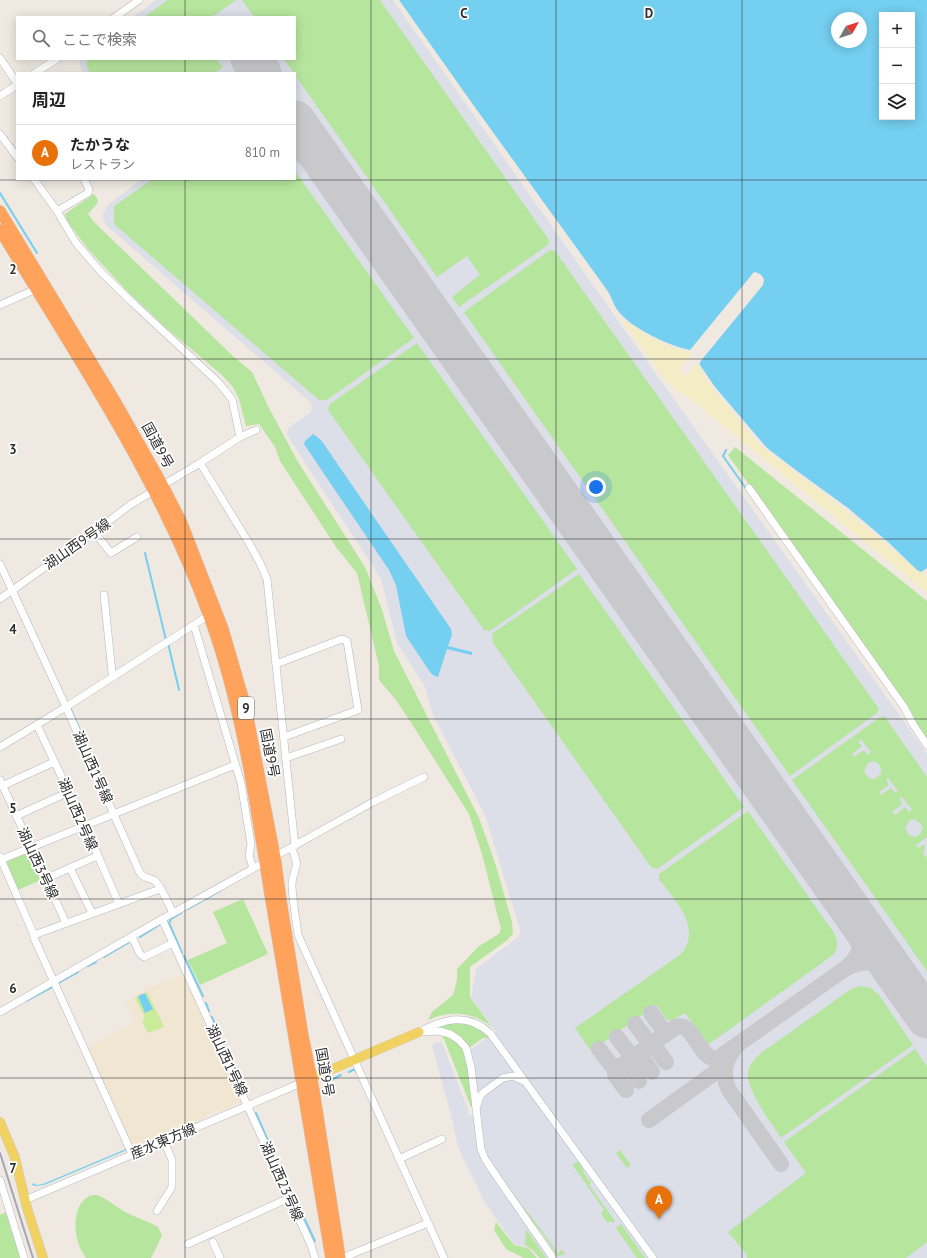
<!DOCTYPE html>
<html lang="ja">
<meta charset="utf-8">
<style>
:root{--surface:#fff;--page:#f2f2f2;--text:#222;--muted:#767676;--line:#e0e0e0;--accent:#d93025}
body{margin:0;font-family:"PT Sans","Noto Sans JP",sans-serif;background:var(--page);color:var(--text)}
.controls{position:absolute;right:12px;top:12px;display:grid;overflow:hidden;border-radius:0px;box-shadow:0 2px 10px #0003}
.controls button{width:36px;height:36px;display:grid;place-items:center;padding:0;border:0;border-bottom:1px solid var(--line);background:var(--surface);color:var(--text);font:20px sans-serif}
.compass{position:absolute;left:831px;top:12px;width:36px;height:36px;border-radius:50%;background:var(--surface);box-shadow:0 2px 10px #0003;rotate:51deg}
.you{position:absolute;left:596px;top:487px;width:14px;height:14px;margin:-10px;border:3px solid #fff;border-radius:50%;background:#1a73e8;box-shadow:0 0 0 6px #1a73e833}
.badge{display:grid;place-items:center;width:26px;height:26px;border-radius:50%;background:var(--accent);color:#fff;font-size:13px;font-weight:700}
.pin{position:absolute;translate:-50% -33px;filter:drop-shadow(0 1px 2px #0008)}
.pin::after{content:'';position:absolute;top:21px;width:14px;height:12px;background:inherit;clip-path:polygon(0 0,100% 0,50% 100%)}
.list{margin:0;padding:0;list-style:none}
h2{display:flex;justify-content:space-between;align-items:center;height:52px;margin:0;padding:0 16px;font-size:17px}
h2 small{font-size:13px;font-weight:400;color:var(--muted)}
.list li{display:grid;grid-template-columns:26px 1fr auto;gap:12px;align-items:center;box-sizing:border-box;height:56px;padding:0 16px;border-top:1px solid var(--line)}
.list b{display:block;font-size:15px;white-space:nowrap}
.list p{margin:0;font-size:13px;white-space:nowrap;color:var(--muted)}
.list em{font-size:13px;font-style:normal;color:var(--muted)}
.icon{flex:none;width:22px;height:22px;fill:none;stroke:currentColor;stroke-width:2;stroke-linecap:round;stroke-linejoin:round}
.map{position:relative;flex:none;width:927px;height:1258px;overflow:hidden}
.search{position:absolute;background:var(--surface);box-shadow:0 2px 10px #0003;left:16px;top:16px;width:280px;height:44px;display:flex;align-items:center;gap:10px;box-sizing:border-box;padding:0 14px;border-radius:0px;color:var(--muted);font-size:15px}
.panel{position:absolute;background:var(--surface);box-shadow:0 2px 10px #0003;left:16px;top:72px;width:280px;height:108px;border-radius:0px}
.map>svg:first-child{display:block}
</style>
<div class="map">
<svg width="927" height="1258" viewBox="0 0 927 1258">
<rect width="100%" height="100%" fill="#efe9e1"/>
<polygon fill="#f0e6d1" points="184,975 240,1098 238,1104 219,1112 218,1110 206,1115 207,1117 132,1149 87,1049 135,1021 126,1002 146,989"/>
<polygon fill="#dcdee8" points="156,0 393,0 621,325 927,754 927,1258 539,1258 528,1247 514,1244 485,1203 458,1147 451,1115 432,1046 437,1042 442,1043 468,1109 469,1115 474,1115 470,1050 496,1031 471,998 476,969 517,938 520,933 520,929 485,815 433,715 425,687 397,643 381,579 287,435 288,428 311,412 312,406 309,401 107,226 103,219 103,213 108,205 142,179 295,179 295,73 84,73 81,69 79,59 295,59 295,17 133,17"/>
<g fill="#b6e59e" fill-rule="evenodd">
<polygon points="168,0 236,0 212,17 144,17"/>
<polygon points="242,0 380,0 549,240 548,245 459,307 452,297 480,275 467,256 437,277 295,75 295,73 294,73 284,59 295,59 295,17 254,17"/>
<polygon points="88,59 216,59 223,67 215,73 90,73 86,65"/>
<polygon points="295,171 414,338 327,400 319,400 114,224 114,206 153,179 295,179"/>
<path d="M94,194L98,200L97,204L88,214L94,222L234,357L252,372L269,408L298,462L365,567L382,610L394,651L479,818L495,863L512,922L513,934L506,941L470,967V997L492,1027C472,1012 451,1010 428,1020L432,1012L453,995L457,980V969L479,946L499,934L501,929L482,854L469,814L417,732L396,700L379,680V666L357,573L336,547L280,461L275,447L259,424L246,426L239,399L233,387L223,376L165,327L127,291L88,249L67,221L65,214Z"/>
<polygon points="550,250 555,251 879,709 877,713 790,776 464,312"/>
<polygon points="417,343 577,569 490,631 484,630 328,410 330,404"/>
<polygon points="735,447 927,601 927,740 907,707 728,455"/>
<polygon points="579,574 744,807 657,869 651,867 493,643 492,634"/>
<path d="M884,716L927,777V837L916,845L919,848L924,844L925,847L923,854L926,858L927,855V971L792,780L879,718ZM861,739L871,752L868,755L864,750L854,757L852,754L862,746L858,742ZM872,761C879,762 882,767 881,773L875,779L869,778L864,772L867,764ZM888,778L898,791L895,793L891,788L881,795L879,792L889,785L886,780ZM902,797L912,810L909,812L905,807L895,815L892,812L902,804L899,799ZM914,819L921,824L923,829L920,834L915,837L909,835L905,828L909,821Z"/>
<path d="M748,811L834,933C838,941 839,946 833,955L709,1044L705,1042L685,1013C665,1025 670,1023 656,1005L591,1051L575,1028L681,954C703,927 675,901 659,879V874Z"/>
<polygon points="29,852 41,880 18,890 6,862"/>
<polygon points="243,899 268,954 200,985 188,960 227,943 213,912"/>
<path d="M860,986L871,988L879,995L913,1045L781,1138C771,1122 747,1092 748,1074C748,1065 755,1059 761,1053L851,989Z"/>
<path d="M459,1022L479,1027L491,1038H483L469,1048C463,1034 448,1028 434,1028L444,1023Z"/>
<path d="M440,1035C449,1037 456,1039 462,1046C471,1058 471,1092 473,1107H471L444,1039Z"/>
<polygon points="915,1049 927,1066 927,1242 906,1258 747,1258 746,1254 728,1232 806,1173 784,1142"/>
<polygon points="620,1150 631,1165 627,1168 616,1153"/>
<polygon points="488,1158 521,1204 540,1228 558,1253 562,1250 565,1254 558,1256 542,1233 526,1214"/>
<polygon points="579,1161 584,1173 591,1183 589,1185 615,1221 613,1223 611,1221 607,1223 601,1213 604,1210 572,1164 574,1164"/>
<path d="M97,1195C108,1199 116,1207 127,1213C137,1218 148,1221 158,1227L162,1235L157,1246L151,1258H86C82,1252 78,1245 77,1238C74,1225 75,1204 88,1197C90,1195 95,1195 97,1195Z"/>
<polygon points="6,1212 20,1258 0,1258 0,1215"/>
<polygon points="496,1222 514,1245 528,1248 537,1258 524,1258 506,1249 494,1230"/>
<polygon points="621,1224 645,1258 637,1258 616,1228"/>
<polygon points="526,1229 546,1258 540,1258 534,1251 525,1245"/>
</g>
<polygon fill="#f3ecc5" points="619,317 647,336 670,347 692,353 679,370 687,376 697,363 711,386 758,443 788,467 844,509 917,570 921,573 925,571 923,574 927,578 927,593 703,409 669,384"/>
<polygon fill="#c9ec9a" points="147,992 164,1027 148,1033 142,1021 145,1018 135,998"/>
<g fill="#75cff0" fill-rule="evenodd">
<path d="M399,0H927V568L921,572L917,570L888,542L848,508L797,471L767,448L715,387L700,365V362L763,285L764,280C762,275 760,273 754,272L690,350C670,346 631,328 619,312C613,305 612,297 607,290L474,106ZM882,15H912V117H882ZM837,18H861V42H837Z"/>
<polygon points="313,434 321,440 451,629 452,635 448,646 472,652 472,655 447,649 438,677 433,675 430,672 406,636 396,585 389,570 304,444 305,441"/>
<polygon points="70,707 71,707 116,810"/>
<polygon points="145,993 153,1009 145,1013 138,996"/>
<polygon points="126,1149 127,1150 44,1185 36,1186 32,1185 33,1183 36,1185 43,1184"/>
</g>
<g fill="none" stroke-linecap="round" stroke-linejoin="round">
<g stroke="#75cff0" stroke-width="2">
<polyline points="0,193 37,253"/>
<polyline points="726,450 723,456 747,490"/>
<polyline points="145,553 166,640"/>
<polyline points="168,643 179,690"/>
<polyline points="188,909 220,891"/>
<polyline points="181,913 171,919 169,923 182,953"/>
<polyline points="140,937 159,925"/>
<polyline points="184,956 203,996"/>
<polyline points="104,957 128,943"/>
<polyline points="88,966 96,962"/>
<polyline points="58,983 78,972"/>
<polyline points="26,1001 52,987"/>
<polyline points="206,1003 209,1011"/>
<polyline points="212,1017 219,1034"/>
<polyline points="222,1041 246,1093"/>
<polyline points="349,1072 355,1069 356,1072"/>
<path d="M322,1090C327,1082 333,1079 341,1075"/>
<polyline points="256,1113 269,1143"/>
<polyline points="279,1165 286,1179"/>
<polyline points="290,1188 315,1241"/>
</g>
<g stroke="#c9c8cc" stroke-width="16">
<polyline points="295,152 320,164 327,170 338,183"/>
<path d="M846,968C868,957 883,963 899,979"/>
<polyline points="651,1013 664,1031 669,1032"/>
<polyline points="635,1024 648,1041 654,1042"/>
<polyline points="617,1037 629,1053 637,1055"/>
<polyline points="656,1041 655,1047 666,1062"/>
<path d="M735,1048C724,1060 722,1076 729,1090L781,1164"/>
<path d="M599,1049L611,1065L619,1067L676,1027C694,1021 698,1059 717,1059L846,968C867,950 863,932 851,910"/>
<polyline points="642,1052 641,1056 652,1072"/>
<polyline points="629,1061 628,1065 639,1081"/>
<polyline points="619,1067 615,1071 615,1075 626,1090"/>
<polyline points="649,1120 717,1071 721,1068 728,1059"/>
</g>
<g stroke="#c9c8cc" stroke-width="41">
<polyline points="251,59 261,73"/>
<polyline points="295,121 927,1018"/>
</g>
<defs>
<g id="minor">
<polyline points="115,17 139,0"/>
<polyline points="0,58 17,83"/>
<polyline points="35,73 57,59"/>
<polyline points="0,96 17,85"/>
<polyline points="0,134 17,157"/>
<polyline points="34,179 57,211 76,243 101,272 135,305 218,382 232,399 240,437"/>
<polyline points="57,211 88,193 89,189 84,179"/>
<polyline points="0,305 36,289"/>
<polyline points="200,463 249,543 261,565 267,579 295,846"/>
<polyline points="749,488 904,707 913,724 927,745"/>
<polyline points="94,532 111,553 137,537"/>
<polyline points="0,564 66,707 209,615"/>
<polyline points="104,595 112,672 114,676"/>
<polyline points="0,599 85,539 130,505 200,463 240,437 256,430"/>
<polyline points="194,625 241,783 251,844 249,856 253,868"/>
<polyline points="276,664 342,639 347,641 358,710 284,737"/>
<polyline points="37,725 85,826 119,904"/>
<path d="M0,747L66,707L140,873C146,880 149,877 155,881C161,886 169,905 173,913L162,919L311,1245L315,1258"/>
<polyline points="286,758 341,739"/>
<polyline points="0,780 66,923"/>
<polyline points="2,786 54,762"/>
<polyline points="16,816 69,792"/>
<path d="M291,848C303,870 291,869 292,887C293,903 296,919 298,935L444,1258"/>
<polyline points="0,857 34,935 160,889"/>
<polyline points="0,860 235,765"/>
<polyline points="70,868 92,913"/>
<polyline points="45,879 97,856"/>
<polyline points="173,913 373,802 424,777"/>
<polyline points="34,935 34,938 132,1154"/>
<polyline points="132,937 140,954 144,957 173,943"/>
<polyline points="0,1012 162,919"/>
<path d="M419,1032C444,1019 467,1012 490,1033L653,1258"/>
<polyline points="422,1032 439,1031 450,1034 459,1040 466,1048 471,1067 481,1149 485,1159 497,1177 553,1258"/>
<polyline points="477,1106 480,1096 484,1092 503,1078 513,1076 524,1081"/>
<polyline points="399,1159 442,1139"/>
<polyline points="0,1180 24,1258"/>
<polyline points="25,1200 301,1083"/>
<polyline points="157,1211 172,1187 172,1160 164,1141"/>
<polyline points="213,1242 220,1258"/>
<polyline points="188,1244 289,1198"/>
<polyline points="342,1258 428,1223"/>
</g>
<g id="major">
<polyline points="307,1080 419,1032"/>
<polyline points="0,1122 15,1158 27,1208 43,1258"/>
</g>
<g id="highway">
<polyline points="0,211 115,401 163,486 181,521 223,629 246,708 275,857 281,901 303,1036 314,1091 340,1258"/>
<path d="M0,230C76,356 159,478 209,616C243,709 256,808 272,906C292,1023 311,1140 331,1258"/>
</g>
</defs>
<use href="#minor" stroke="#b4b7c1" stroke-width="8"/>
<use href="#major" stroke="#c9c9c9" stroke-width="10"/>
<use href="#highway" stroke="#c9c9c9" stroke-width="12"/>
<use href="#minor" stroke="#fff" stroke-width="7"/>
<use href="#major" stroke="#f2d163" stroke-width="9"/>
<use href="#highway" stroke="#ffa35c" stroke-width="11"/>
<polyline stroke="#a3a6b8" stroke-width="2" points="0,1153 33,1258"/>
</g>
<path fill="none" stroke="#2e2e2e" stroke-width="1" stroke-opacity="0.55" d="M185,0V17M371,0V1258M556,0V1258M742,0V1258M185,59V73M185,179V1258M0,180H927M0,359H927M0,539H927M0,719H927M0,899H927M0,1078H927"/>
<g text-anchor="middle" stroke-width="3.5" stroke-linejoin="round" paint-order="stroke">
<rect fill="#fff" stroke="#6d6d6d" stroke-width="1" x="238" y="697" width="16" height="22" rx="3"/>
<g font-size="13" font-weight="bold" fill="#2e2e2e">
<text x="246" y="713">9</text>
</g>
<g font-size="14" fill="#2e2e2e" stroke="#fff">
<text transform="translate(158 445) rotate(61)" y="5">国道9号</text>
<text transform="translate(77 544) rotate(-35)" y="5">湖山西9号線</text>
<text transform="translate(270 753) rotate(79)" y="5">国道9号</text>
<text transform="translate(93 767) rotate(66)" y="5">湖山西1号線</text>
<text transform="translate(78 814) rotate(66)" y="5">湖山西2号線</text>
<text transform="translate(38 863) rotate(65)" y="5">湖山西3号線</text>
<text transform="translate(227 1060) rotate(65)" y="5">湖山西1号線</text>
<text transform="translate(325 1072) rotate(80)" y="5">国道9号</text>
<text transform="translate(163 1141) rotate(-23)" y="5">産水東方線</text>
<text transform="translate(282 1181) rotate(66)" y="5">湖山西23号線</text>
</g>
</g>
<g font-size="13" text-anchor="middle" font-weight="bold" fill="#2e2e2e" stroke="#fff" stroke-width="3.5" stroke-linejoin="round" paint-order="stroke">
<text x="464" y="18">C</text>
<text x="649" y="18">D</text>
<text x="13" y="274">2</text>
<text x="13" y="454">3</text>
<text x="13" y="634">4</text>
<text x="13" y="813">5</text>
<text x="13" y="993">6</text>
<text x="13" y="1173">7</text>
</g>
</svg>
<div class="controls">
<button>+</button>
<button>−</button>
<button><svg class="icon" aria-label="layers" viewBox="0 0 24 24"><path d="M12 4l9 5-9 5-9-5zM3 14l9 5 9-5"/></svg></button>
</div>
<svg class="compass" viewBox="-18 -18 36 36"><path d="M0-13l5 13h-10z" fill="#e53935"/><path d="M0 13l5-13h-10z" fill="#767676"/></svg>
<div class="you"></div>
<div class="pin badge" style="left:659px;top:1219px;background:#e8710a">A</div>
<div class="search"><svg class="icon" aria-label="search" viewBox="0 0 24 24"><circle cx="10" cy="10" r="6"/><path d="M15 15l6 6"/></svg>ここで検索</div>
<section class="panel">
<h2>周辺<small></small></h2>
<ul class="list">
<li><span class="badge" style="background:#e8710a">A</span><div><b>たかうな</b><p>レストラン</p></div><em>810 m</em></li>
</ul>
</section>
</div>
